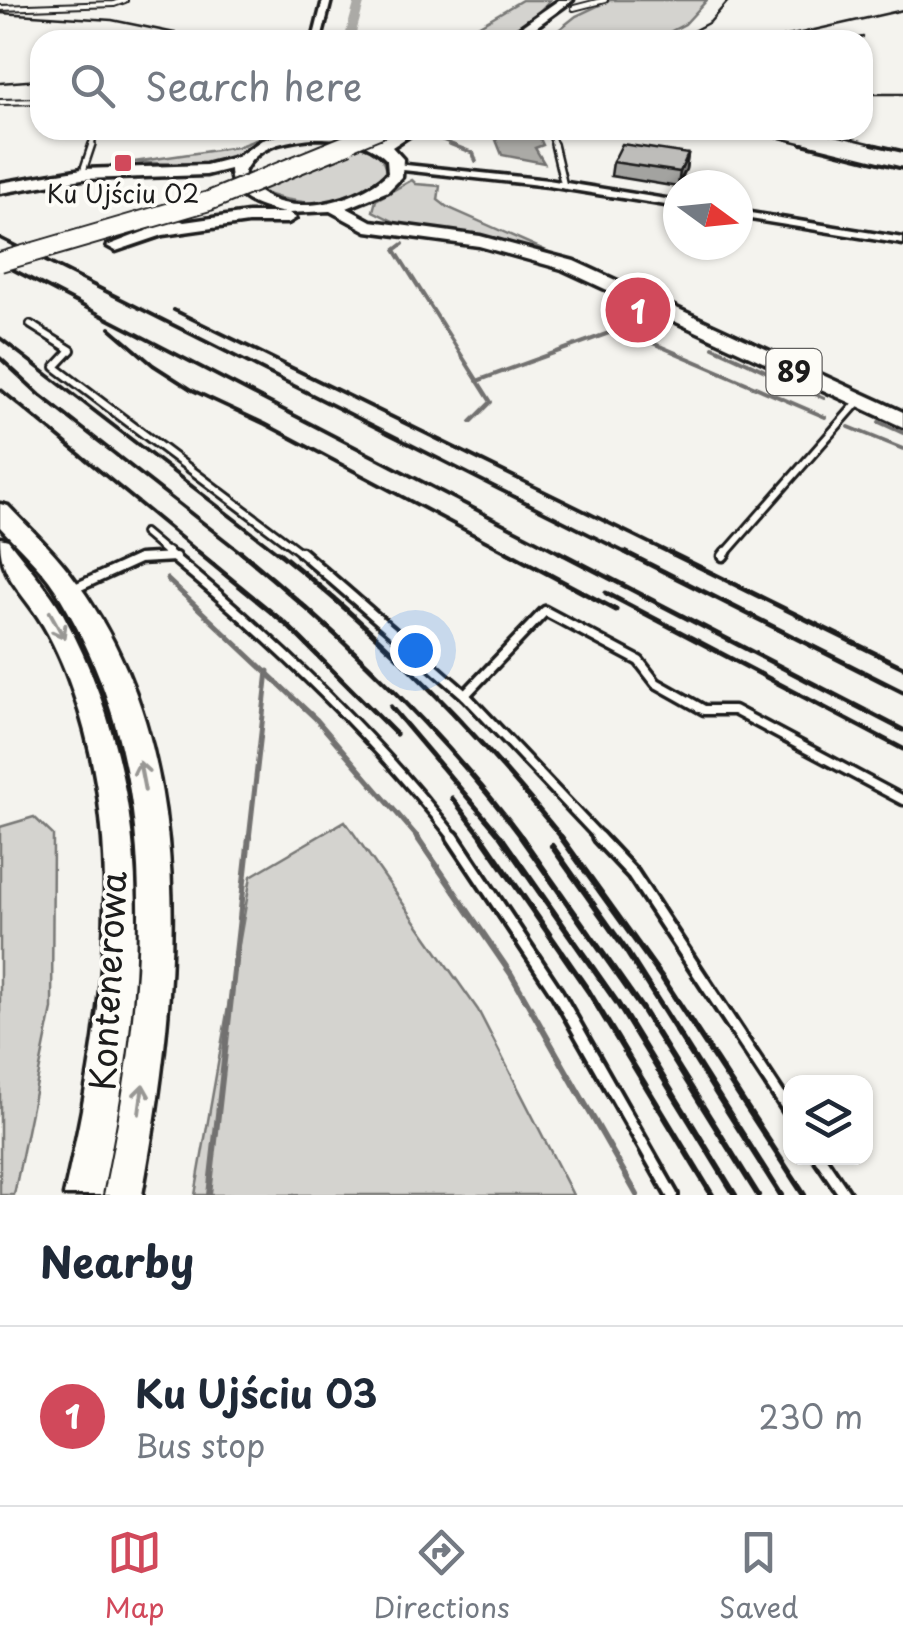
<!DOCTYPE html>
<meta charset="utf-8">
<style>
:root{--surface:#fff;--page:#f2f2f3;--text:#1f2937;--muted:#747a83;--line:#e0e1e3;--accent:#d1495b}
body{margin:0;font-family:"Playpen Sans",sans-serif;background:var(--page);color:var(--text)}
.controls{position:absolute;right:30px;bottom:30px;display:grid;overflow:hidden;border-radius:20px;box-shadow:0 2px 8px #0004}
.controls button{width:90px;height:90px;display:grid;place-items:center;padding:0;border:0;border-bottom:2px solid var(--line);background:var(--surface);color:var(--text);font:50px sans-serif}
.compass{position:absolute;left:663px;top:170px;width:90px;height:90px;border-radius:50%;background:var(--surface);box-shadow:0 2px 8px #0004;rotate:105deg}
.you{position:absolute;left:415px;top:650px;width:35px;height:35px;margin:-25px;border:8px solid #fff;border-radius:50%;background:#1a73e8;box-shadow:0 0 0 15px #1a73e833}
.badge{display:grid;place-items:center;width:65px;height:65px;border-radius:50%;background:var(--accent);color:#fff;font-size:32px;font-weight:700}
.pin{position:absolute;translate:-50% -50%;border:5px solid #fff;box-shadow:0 2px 10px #0006}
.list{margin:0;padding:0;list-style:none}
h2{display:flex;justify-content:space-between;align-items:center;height:130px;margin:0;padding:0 40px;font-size:42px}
h2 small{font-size:32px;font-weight:400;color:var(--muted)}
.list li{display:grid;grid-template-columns:65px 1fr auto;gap:30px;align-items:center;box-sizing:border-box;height:180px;padding:0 40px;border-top:2px solid var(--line)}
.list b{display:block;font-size:38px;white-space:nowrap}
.list p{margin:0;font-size:32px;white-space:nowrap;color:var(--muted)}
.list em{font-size:32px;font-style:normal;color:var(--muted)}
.icon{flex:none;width:55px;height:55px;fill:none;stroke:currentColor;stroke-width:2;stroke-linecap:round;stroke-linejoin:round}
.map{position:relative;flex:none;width:903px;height:1195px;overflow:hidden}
.search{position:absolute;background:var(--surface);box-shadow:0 2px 8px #0004;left:30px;right:30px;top:30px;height:110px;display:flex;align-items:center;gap:25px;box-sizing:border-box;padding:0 35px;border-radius:30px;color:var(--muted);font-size:38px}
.sheet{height:310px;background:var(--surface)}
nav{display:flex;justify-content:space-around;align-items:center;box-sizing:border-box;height:140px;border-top:2px solid var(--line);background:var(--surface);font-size:28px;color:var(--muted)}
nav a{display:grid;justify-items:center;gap:5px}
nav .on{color:var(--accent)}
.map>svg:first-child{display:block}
</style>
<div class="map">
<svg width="903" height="1195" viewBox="0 0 903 1195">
<rect width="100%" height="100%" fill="#f4f3ee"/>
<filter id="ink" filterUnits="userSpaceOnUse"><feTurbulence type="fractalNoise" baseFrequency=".01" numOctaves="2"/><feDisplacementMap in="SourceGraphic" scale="20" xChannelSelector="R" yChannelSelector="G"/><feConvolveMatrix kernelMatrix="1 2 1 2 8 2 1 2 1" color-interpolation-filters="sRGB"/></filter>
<g filter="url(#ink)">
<g fill="#d4d3cf" stroke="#787876" stroke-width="2.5">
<path d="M522,0H550C524,31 492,40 454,40Z"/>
<polygon points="610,0 707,0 685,24 656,39 546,40 576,16"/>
<polygon points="282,130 229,161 212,166 134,162 237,147"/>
<path d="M363,144L381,156L386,170C367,214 291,207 256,189Z"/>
<polygon points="412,180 416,184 440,186 438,200 447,207 569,261 502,241 397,223 373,211 376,200"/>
<polygon points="34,817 53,835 52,1009 14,1195 0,1195 0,827"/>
<polygon points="345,821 478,1010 573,1195 195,1195 251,876"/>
</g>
<polygon fill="#abaaa6" stroke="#72716f" stroke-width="2.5" points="492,130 536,130 543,145 535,148 544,163 502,155"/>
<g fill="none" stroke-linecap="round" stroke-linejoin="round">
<polyline stroke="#72716f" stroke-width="2.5" points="430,135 456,146"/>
<g stroke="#72716f" stroke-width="4">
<polyline points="450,144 473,153 476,161"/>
<polyline points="403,244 395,250 491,402 471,422"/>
<polyline points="713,347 824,398"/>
<polyline points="477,381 620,329 825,417"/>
<polyline points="879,422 903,433"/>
<polyline points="849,427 903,449"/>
</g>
<g stroke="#72716f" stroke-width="5">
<polyline points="167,579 316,719 419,839"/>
<polyline points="249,839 268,671"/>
</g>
<g stroke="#72716f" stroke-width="6">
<polyline points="417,837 511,974 637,1195"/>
<polyline points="209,1195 249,837"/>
</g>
<polygon fill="#abaaa6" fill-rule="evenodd" points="355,0 365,0 354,40 344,40"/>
<defs>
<g id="service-far4">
<polyline points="0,8 114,4 125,0"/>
<polyline points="574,8 605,0"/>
<polyline points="0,102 40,101"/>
<polyline points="549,130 555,146"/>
<polyline points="91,146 96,130"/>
</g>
<g id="service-far3">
<polyline points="554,144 564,186"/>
<polyline points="82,174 92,144"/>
<polyline points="30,324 35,327"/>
</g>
<g id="service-far2">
<polyline points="31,325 71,350 55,367 304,555"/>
<polyline points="144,533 170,555"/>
<polyline points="724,555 859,401"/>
</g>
<g id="service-far1">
<path d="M167,552C273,639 371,732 455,839"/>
<polyline points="301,552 465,695 601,839"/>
<polyline points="723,556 726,552"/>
<polyline points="71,590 139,559 175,557"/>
<polyline points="465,695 545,611 639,661 656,683 704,710 734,710 903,800"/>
</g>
<g id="service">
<polyline points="453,837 557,993 672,1195"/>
<polyline points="598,837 633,874 790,1112"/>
<polyline points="820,1158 845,1195"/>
</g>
<g id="minor">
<polygon points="323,0 331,0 321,40 313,40"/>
<polygon points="397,164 548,180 678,201 678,207 548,186 394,169 392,167"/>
<polygon points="738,211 903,238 903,244 738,217"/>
</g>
<g id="primary">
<path d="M0,504L8,506C29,528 52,549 70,573C205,748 179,992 142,1195H104C146,993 171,772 55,589C41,567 18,547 0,527Z"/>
<path d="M0,538L8,540C26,564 48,588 63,614C164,800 143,996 102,1195H64C101,1032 130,855 73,692C65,668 52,638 38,617C18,587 0,575 0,538Z"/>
</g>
<g id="trunk">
<polygon points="559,0 573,0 518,40 502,40"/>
<path d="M301,130H346L381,140L397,130H418L392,147L403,159L402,177L388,191L347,208L371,221L480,236L574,261L903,412V427L562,269L479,246L367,231L330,211L289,213L296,218L288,223H248L163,235L116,251L107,246L177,219L184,222L248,213H286C259,208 230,199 230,169L206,175L82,179L0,193V183L82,169L206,165L237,157L262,140ZM312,138C340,138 367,139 387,160L388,173C355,206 266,225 244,172C257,145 285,141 312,138Z"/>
</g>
</defs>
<use href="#service-far4" stroke="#1c1c1c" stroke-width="8"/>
<use href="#service-far3" stroke="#1c1c1c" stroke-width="10"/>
<use href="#service-far2" stroke="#1c1c1c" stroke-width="12"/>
<use href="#service-far1" stroke="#1c1c1c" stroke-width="15"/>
<use href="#service" stroke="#1c1c1c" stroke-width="18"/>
<use href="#minor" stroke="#1c1c1c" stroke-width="7"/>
<use href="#primary" stroke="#1c1c1c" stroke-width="7"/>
<use href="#trunk" stroke="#1c1c1c" stroke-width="7"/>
<use href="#service-far4" stroke="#fdfcf7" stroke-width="4"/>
<use href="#service-far3" stroke="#fdfcf7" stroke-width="5"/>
<use href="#service-far2" stroke="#fdfcf7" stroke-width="6"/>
<use href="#service-far1" stroke="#fdfcf7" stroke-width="8"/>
<use href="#service" stroke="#fdfcf7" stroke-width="10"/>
<use href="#minor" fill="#fdfcf7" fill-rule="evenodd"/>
<use href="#primary" fill="#fdfcf7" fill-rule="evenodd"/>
<use href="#trunk" fill="#fdfcf7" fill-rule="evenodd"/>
<g stroke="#1c1c1c" stroke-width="2.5">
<polyline points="0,13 112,20 209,40"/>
<polyline points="676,40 710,22 729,0"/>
<polyline points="770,40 903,10"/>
<polyline points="848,40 863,37"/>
<polyline points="0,83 40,80"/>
<polyline points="863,94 903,94"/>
<polyline points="748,130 812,146"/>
<polyline points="815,130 882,146"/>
</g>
<g stroke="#1c1c1c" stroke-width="4">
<polyline points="802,144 903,169"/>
<polyline points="872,144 903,151"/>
<polyline points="0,238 630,555"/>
<polyline points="0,263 564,555"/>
<polyline points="174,310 674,555"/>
<polyline points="110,328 153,365 192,390 265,424 512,555"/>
<polyline points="0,338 281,555"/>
<polyline points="0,358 40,395 244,555"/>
<polyline points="0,389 202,555"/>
</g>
<g stroke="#1c1c1c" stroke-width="5">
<polyline points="198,552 287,625 396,734"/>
<path d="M241,552C345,638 442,731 523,839"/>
<path d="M278,552C385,637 478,733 563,839"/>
<polyline points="507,552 616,610"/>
<polyline points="559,552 903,730"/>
<polyline points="625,552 903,692"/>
<polyline points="669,552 903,667"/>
<polyline points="606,593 903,749"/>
<polyline points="391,707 503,839"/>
<polyline points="452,798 484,839"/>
</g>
<g stroke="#1c1c1c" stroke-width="6">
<polyline points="482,837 589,992 712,1195"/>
<polyline points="501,837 618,1004 735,1195"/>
<polyline points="521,837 642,1009 758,1195"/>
<polyline points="561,837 663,979 804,1195"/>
<polyline points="552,846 625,949 781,1195"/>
</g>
<defs>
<polyline id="trunk-bridge-far1" points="342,146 381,130"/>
<polyline id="trunk-bridge" points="0,262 209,201 348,144"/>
</defs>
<use href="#trunk-bridge-far1" stroke="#1c1c1c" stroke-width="18" stroke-linecap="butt"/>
<use href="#trunk-bridge" stroke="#1c1c1c" stroke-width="22" stroke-linecap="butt"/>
<use href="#trunk-bridge-far1" stroke="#fdfcf7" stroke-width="14"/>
<use href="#trunk-bridge" stroke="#fdfcf7" stroke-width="18"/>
</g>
<polygon fill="#a3a3a0" stroke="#1c1c1c" stroke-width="2.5" points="688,154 686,169 678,187 611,176 613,162"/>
<polygon fill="#858482" stroke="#1c1c1c" stroke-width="2.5" points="688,154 686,169 678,185 680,172"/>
<polygon fill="#bebdba" stroke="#1c1c1c" stroke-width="2.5" points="622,144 688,154 680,172 613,162"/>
<defs><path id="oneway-shaft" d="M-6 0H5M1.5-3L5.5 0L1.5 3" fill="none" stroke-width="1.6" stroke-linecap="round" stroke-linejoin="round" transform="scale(2.5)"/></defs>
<g stroke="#989794">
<use href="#oneway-shaft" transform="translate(57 625) rotate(61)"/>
<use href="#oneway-shaft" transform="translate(142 776) rotate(-101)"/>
<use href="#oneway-shaft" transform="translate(141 1099) rotate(-82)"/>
</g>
</g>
<rect fill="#d1495b" stroke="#fdfcf7" stroke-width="4" x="113" y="153" width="20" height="20" rx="5"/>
<g text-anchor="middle" stroke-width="8" stroke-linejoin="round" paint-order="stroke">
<g font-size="25" fill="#1c1c1c" stroke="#fdfcf7">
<text x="123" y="203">Ku Ujściu 02</text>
</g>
<rect fill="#fdfcf7" stroke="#605f5e" stroke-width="2.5" x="766.5" y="349" width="55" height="46" rx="8"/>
<g font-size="28" font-weight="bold" fill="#1c1c1c">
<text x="794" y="382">89</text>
</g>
<g font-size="35" fill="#1c1c1c" stroke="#fdfcf7">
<text transform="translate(109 981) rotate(-87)" y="12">Kontenerowa</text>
</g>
</g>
</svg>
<div class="controls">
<button><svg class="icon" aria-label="layers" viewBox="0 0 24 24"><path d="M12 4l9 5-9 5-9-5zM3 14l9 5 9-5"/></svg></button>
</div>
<svg class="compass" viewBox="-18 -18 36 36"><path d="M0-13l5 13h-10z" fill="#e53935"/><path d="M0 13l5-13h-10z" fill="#747a83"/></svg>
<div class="you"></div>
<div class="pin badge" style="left:638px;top:310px">1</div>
<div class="search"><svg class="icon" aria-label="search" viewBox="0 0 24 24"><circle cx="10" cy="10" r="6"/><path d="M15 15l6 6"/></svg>Search here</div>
</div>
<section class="sheet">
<h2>Nearby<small></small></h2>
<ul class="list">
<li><span class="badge">1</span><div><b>Ku Ujściu 03</b><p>Bus stop</p></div><em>230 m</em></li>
</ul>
</section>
<nav>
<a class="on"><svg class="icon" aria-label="map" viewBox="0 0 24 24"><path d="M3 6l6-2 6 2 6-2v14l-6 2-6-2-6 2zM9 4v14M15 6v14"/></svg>Map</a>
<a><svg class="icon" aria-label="directions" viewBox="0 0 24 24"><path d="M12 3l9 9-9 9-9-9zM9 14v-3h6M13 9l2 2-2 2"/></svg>Directions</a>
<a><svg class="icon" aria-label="saved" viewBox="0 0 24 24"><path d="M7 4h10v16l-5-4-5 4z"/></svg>Saved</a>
</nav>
